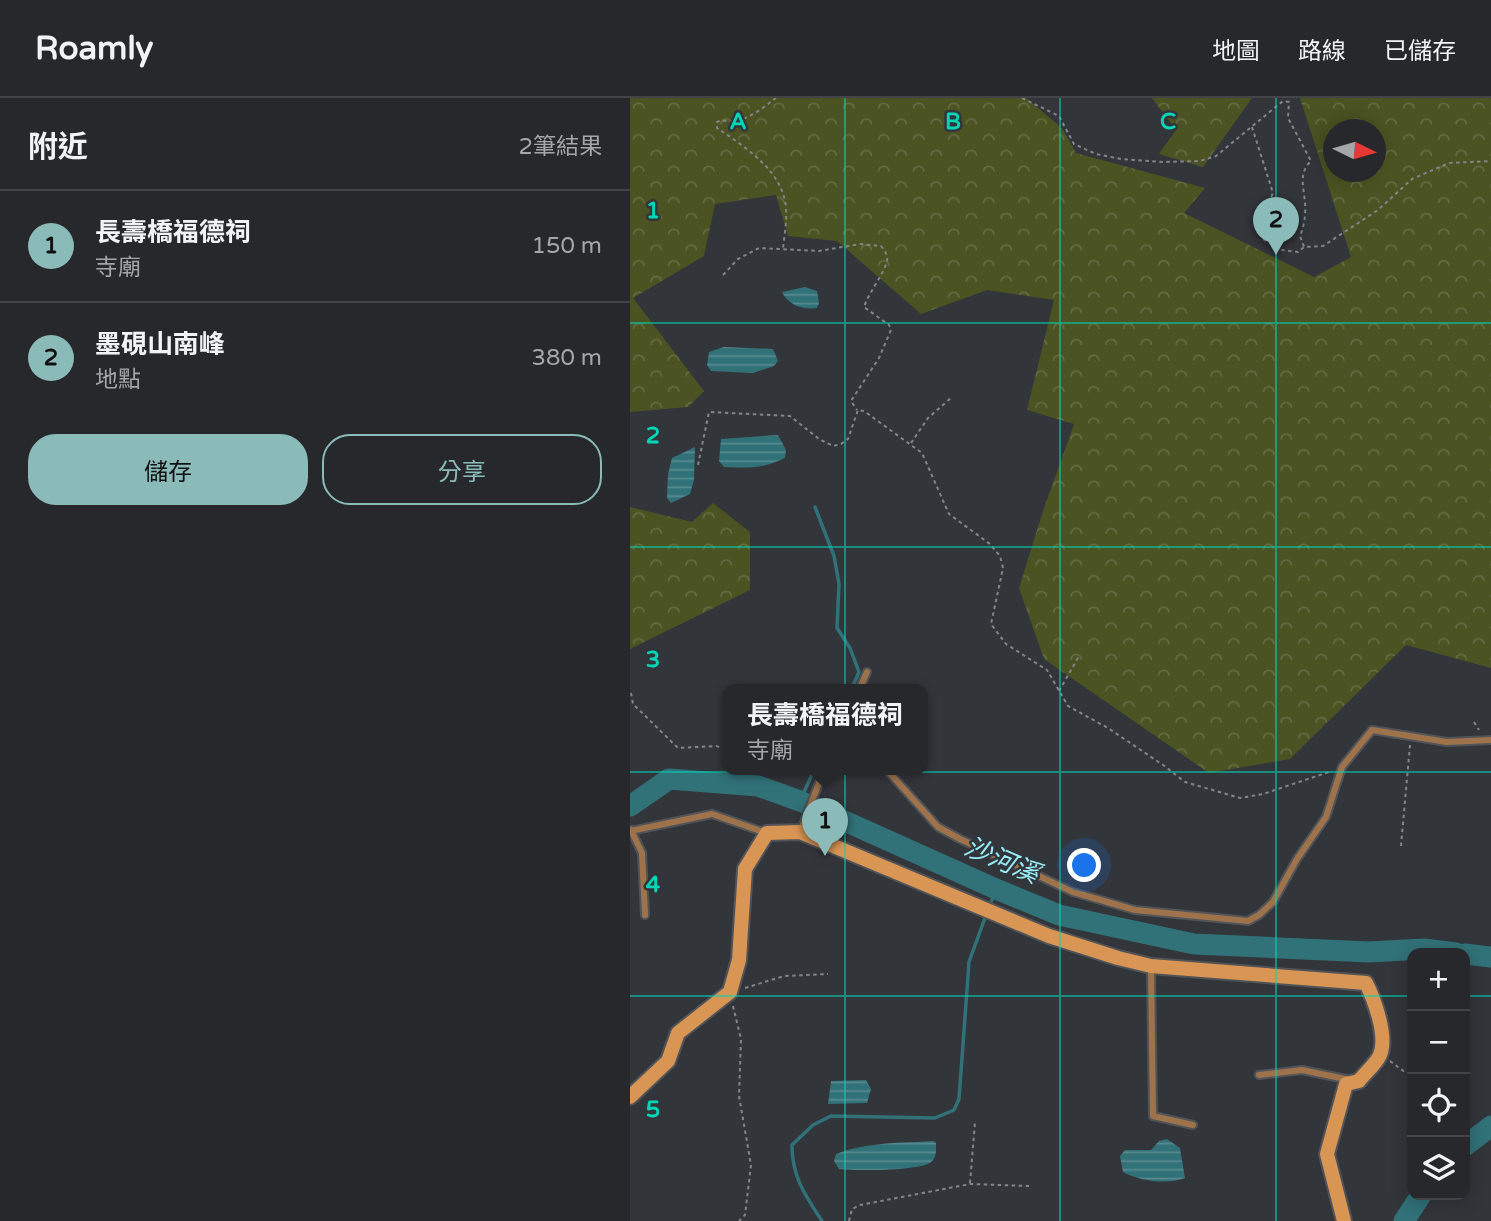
<!DOCTYPE html>
<html lang="zh-TW">
<meta charset="utf-8">
<style>
:root{--surface:#26282c;--page:#323438;--text:#f1f3f6;--muted:#a4a6a9;--line:#424448;--accent:#8bbbb9}
body{margin:0;font-family:"Varela Round","Noto Sans TC",sans-serif;background:var(--page);color:var(--text)}
.controls{position:absolute;right:21px;bottom:21px;display:grid;overflow:hidden;border-radius:14px;box-shadow:0 4px 18px #0003}
.controls button{width:63px;height:63px;display:grid;place-items:center;padding:0;border:0;border-bottom:2px solid var(--line);background:var(--surface);color:var(--text);font:35px sans-serif}
.compass{position:absolute;left:693px;top:21px;width:63px;height:63px;border-radius:50%;background:var(--surface);box-shadow:0 4px 18px #0003;rotate:95deg}
.you{position:absolute;left:455px;top:768px;width:24px;height:24px;margin:-18px;border:5px solid #fff;border-radius:50%;background:#1a73e8;box-shadow:0 0 0 10px #1a73e833}
.badge{display:grid;place-items:center;width:46px;height:46px;border-radius:50%;background:var(--accent);color:#111;font-size:23px;font-weight:700}
.pin{position:absolute;translate:-50% -58px;filter:drop-shadow(0 2px 4px #0008)}
.pin::after{content:'';position:absolute;top:37px;width:24px;height:21px;background:inherit;clip-path:polygon(0 0,100% 0,50% 100%)}
.popup{position:absolute;left:92px;top:586px;width:206px;height:91px;box-sizing:border-box;display:grid;place-content:center;border-radius:14px;background:var(--surface);filter:drop-shadow(0 2px 5px #0005);font-size:23px;white-space:nowrap;color:var(--muted)}
.popup b{font-size:26px;color:var(--text)}
.popup::after{content:'';position:absolute;left:50%;top:100%;margin-left:-14px;border:14px solid transparent;border-top-color:var(--surface)}
.list{margin:0;padding:0;list-style:none}
h2{display:flex;justify-content:space-between;align-items:center;height:91px;margin:0;padding:0 28px;font-size:30px}
h2 small{font-size:23px;font-weight:400;color:var(--muted)}
.list li{display:grid;grid-template-columns:46px 1fr auto;gap:21px;align-items:center;box-sizing:border-box;height:112px;padding:0 28px;border-top:2px solid var(--line)}
.list b{display:block;font-size:26px;white-space:nowrap}
.list p{margin:0;font-size:23px;white-space:nowrap;color:var(--muted)}
.list em{font-size:23px;font-style:normal;color:var(--muted)}
.actions{display:flex;gap:14px;padding:21px 28px}
.actions a{flex:1;padding:16px 0;border:2px solid var(--accent);border-radius:28px;text-align:center;font-size:24px;color:var(--accent)}
.actions .main{background:var(--accent);color:#111}
.icon{flex:none;width:38px;height:38px;fill:none;stroke:currentColor;stroke-width:2;stroke-linecap:round;stroke-linejoin:round}
.map{position:relative;flex:none;width:861px;height:1123px;overflow:hidden}
header{display:flex;align-items:center;gap:42px;box-sizing:border-box;height:98px;padding:0 35px;background:var(--surface);border-bottom:2px solid var(--line)}
header strong{font-size:33px}
nav{display:flex;gap:38px;margin-inline-start:auto;font-size:24px}
main{display:flex}
aside{flex:1;background:var(--surface)}
.map>svg:first-child{display:block}
</style>
<header>
<strong>Roamly</strong>
<nav><a>地圖</a><a>路線</a><a>已儲存</a></nav>
</header>
<main>
<aside>
<h2>附近<small>2筆結果</small></h2>
<ul class="list">
<li><span class="badge">1</span><div><b>長壽橋福德祠</b><p>寺廟</p></div><em>150 m</em></li>
<li><span class="badge">2</span><div><b>墨硯山南峰</b><p>地點</p></div><em>380 m</em></li>
</ul>
<div class="actions"><a class="main">儲存</a><a>分享</a></div>
</aside>
<div class="map">
<svg width="861" height="1123" viewBox="0 0 861 1123">
<defs>
<pattern id="forest-crowns" width="20" height="18" patternUnits="userSpaceOnUse" patternTransform="scale(1.75)"><rect width="20" height="18" fill="#4b5322"/><path d="M2 6a3 3 0 1 1 6 0M12 15a3 3 0 1 1 6 0" fill="none" stroke="#646b42"/></pattern>
<pattern id="water-rules" width="6" height="5" patternUnits="userSpaceOnUse" patternTransform="scale(1.75)"><rect width="6" height="5" fill="#317178"/><path d="M0 2.5h6" fill="none" stroke="#588b91"/></pattern>
</defs>
<rect width="100%" height="100%" fill="#32353a"/>
<g fill="url(#forest-crowns)" fill-rule="evenodd">
<path d="M0,0H396L432,30L446,55L575,90L554,115L684,179L721,159L670,0H861V570L776,547L660,661L579,675L414,561L389,490L413,413L444,326L397,312L424,202L357,192L291,216L207,143L158,138L146,97L85,106L74,158L3,200L74,293L58,309L0,314ZM704,32H746V74H704Z"/>
<polygon points="522,0 622,0 573,69 529,56 546,32"/>
<polygon points="83,405 120,434 120,492 0,551 0,409 62,424"/>
</g>
<g fill="url(#water-rules)">
<path d="M175,189L187,193L189,205L187,210C173,212 158,207 152,194Z"/>
<polygon points="94,249 143,251 148,263 144,268 123,275 81,273 77,267 79,254"/>
<path d="M148,337L156,352L155,360C132,371 118,370 94,369L89,363L91,341Z"/>
<polygon points="65,349 64,382 60,396 41,405 37,400 38,376 42,360"/>
<polygon points="236,982 241,991 237,1005 198,1006 201,983"/>
<path d="M537,1041L550,1050L555,1080C538,1087 509,1083 493,1074L490,1058L495,1052H521L529,1043Z"/>
<path d="M303,1043L306,1045C306,1053 307,1060 300,1065C286,1073 226,1073 209,1071L204,1063L206,1056C237,1044 271,1045 303,1043Z"/>
</g>
<g fill="none" stroke-linecap="round" stroke-linejoin="round">
<g stroke="#317178" stroke-width="3.5">
<polyline points="185,409 204,458 209,486 207,530 220,550 229,574 221,592"/>
<polyline points="170,703 184,672"/>
<polyline points="359,810 366,791"/>
<path d="M192,1123C175,1097 162,1079 162,1047L183,1027L201,1018L305,1020L324,1012L329,1001L339,864L356,817"/>
</g>
<g stroke="#317178" stroke-width="21">
<polyline points="0,708 39,681 128,688 170,703 366,791 429,817 564,846 739,854 794,851 826,855"/>
<polyline points="835,856 861,859"/>
<polyline points="835,1048 861,1028"/>
<polyline points="774,1123 791,1097"/>
</g>
<defs>
<g id="lane">
<polyline points="229,592 237,574"/>
<polyline points="257,672 308,729 330,741 443,794 505,812 618,823 629,817 643,804 667,761 696,719 712,669 742,632 817,644 861,642"/>
<polyline points="1,732 12,755 15,817"/>
<polyline points="0,733 82,716 136,735"/>
<polyline points="170,734 194,672"/>
<polyline points="521,869 523,1018 563,1027"/>
<polyline points="629,977 672,972 720,982"/>
</g>
<path id="secondary" d="M0,999L38,963L48,935L100,894L109,862L115,771L137,735L170,734L419,838L488,860L521,868L736,885C744,901 758,938 750,957C746,966 735,975 729,983L716,986L697,1056L714,1123"/>
</defs>
<use href="#lane" stroke="#505357" stroke-width="10"/>
<use href="#secondary" stroke="#505357" stroke-width="18"/>
<g stroke="#828589" stroke-width="2" stroke-dasharray="3.5 3.5" stroke-linecap="butt">
<path d="M146,0C134,9 120,21 104,23C97,24 94,21 87,24V30C115,49 155,74 156,112C157,125 154,139 153,151"/>
<path d="M392,0L429,18L444,46L466,56L491,61L532,64L570,63L586,58L653,3L659,4L658,20L681,63C668,75 674,90 675,105C676,117 674,128 670,138L674,149"/>
<polyline points="622,29 643,95 632,119 631,140 652,152 668,154 674,149 693,148 748,112 782,81 819,65 861,63"/>
<path d="M93,177L108,161L129,150L189,153L230,146L251,148C255,153 258,157 257,163C254,176 239,194 234,209L259,227L261,232L249,260L221,303L227,312"/>
<polyline points="281,345 298,320 321,300"/>
<polyline points="68,367 79,314 160,318 189,341 203,348 211,346 218,341 228,312 234,313 292,355 319,416 360,446 370,458 373,470 361,526 376,546 417,572 438,608 478,630 533,667 555,684 610,700 633,696 702,673"/>
<polyline points="429,593 449,558"/>
<polyline points="1,595 3,606 48,650 86,648 97,651"/>
<polyline points="844,624 849,632"/>
<polyline points="771,748 780,647"/>
<polyline points="115,890 154,878 198,876"/>
<polyline points="103,908 111,941 109,998 121,1067 115,1117 109,1123"/>
<polyline points="760,963 776,975"/>
<polyline points="340,1085 345,1024"/>
<polyline points="219,1123 222,1111 230,1107 340,1086 399,1088"/>
</g>
<use href="#lane" stroke="#9e734c" stroke-width="6"/>
<use href="#secondary" stroke="#d99554" stroke-width="14"/>
</g>
<path fill="none" stroke="#02d5b6" stroke-width="2" stroke-opacity="0.55" d="M215,0V1123M430,0V1123M646,0V1123M0,225H861M0,449H861M0,674H861M0,898H782M835,898H861"/>
<g text-anchor="middle" stroke-width="5" stroke-linejoin="round" paint-order="stroke">
<g font-size="26" font-style="italic" fill="#97edf7" stroke="#32353a">
<text transform="translate(372 762) rotate(23)" y="9">沙河溪</text>
</g>
</g>
<g font-size="23" text-anchor="middle" font-weight="bold" fill="#02d5b6" stroke="#32353a" stroke-width="5" stroke-linejoin="round" paint-order="stroke">
<text x="108" y="31">A</text>
<text x="323" y="31">B</text>
<text x="538" y="31">C</text>
<text x="23" y="120">1</text>
<text x="23" y="345">2</text>
<text x="23" y="569">3</text>
<text x="23" y="794">4</text>
<text x="23" y="1019">5</text>
</g>
</svg>
<div class="controls">
<button>+</button>
<button>−</button>
<button><svg class="icon" aria-label="locate" viewBox="0 0 24 24"><circle cx="12" cy="12" r="6"/><path d="M12 2v4M12 18v4M2 12h4M18 12h4"/></svg></button>
<button><svg class="icon" aria-label="layers" viewBox="0 0 24 24"><path d="M12 4l9 5-9 5-9-5zM3 14l9 5 9-5"/></svg></button>
</div>
<svg class="compass" viewBox="-18 -18 36 36"><path d="M0-13l5 13h-10z" fill="#e53935"/><path d="M0 13l5-13h-10z" fill="#a4a6a9"/></svg>
<div class="you"></div>
<div class="pin badge" style="left:195px;top:758px">1</div>
<div class="popup"><b>長壽橋福德祠</b>寺廟</div>
<div class="pin badge" style="left:646px;top:157px">2</div>
</div>
</main>
